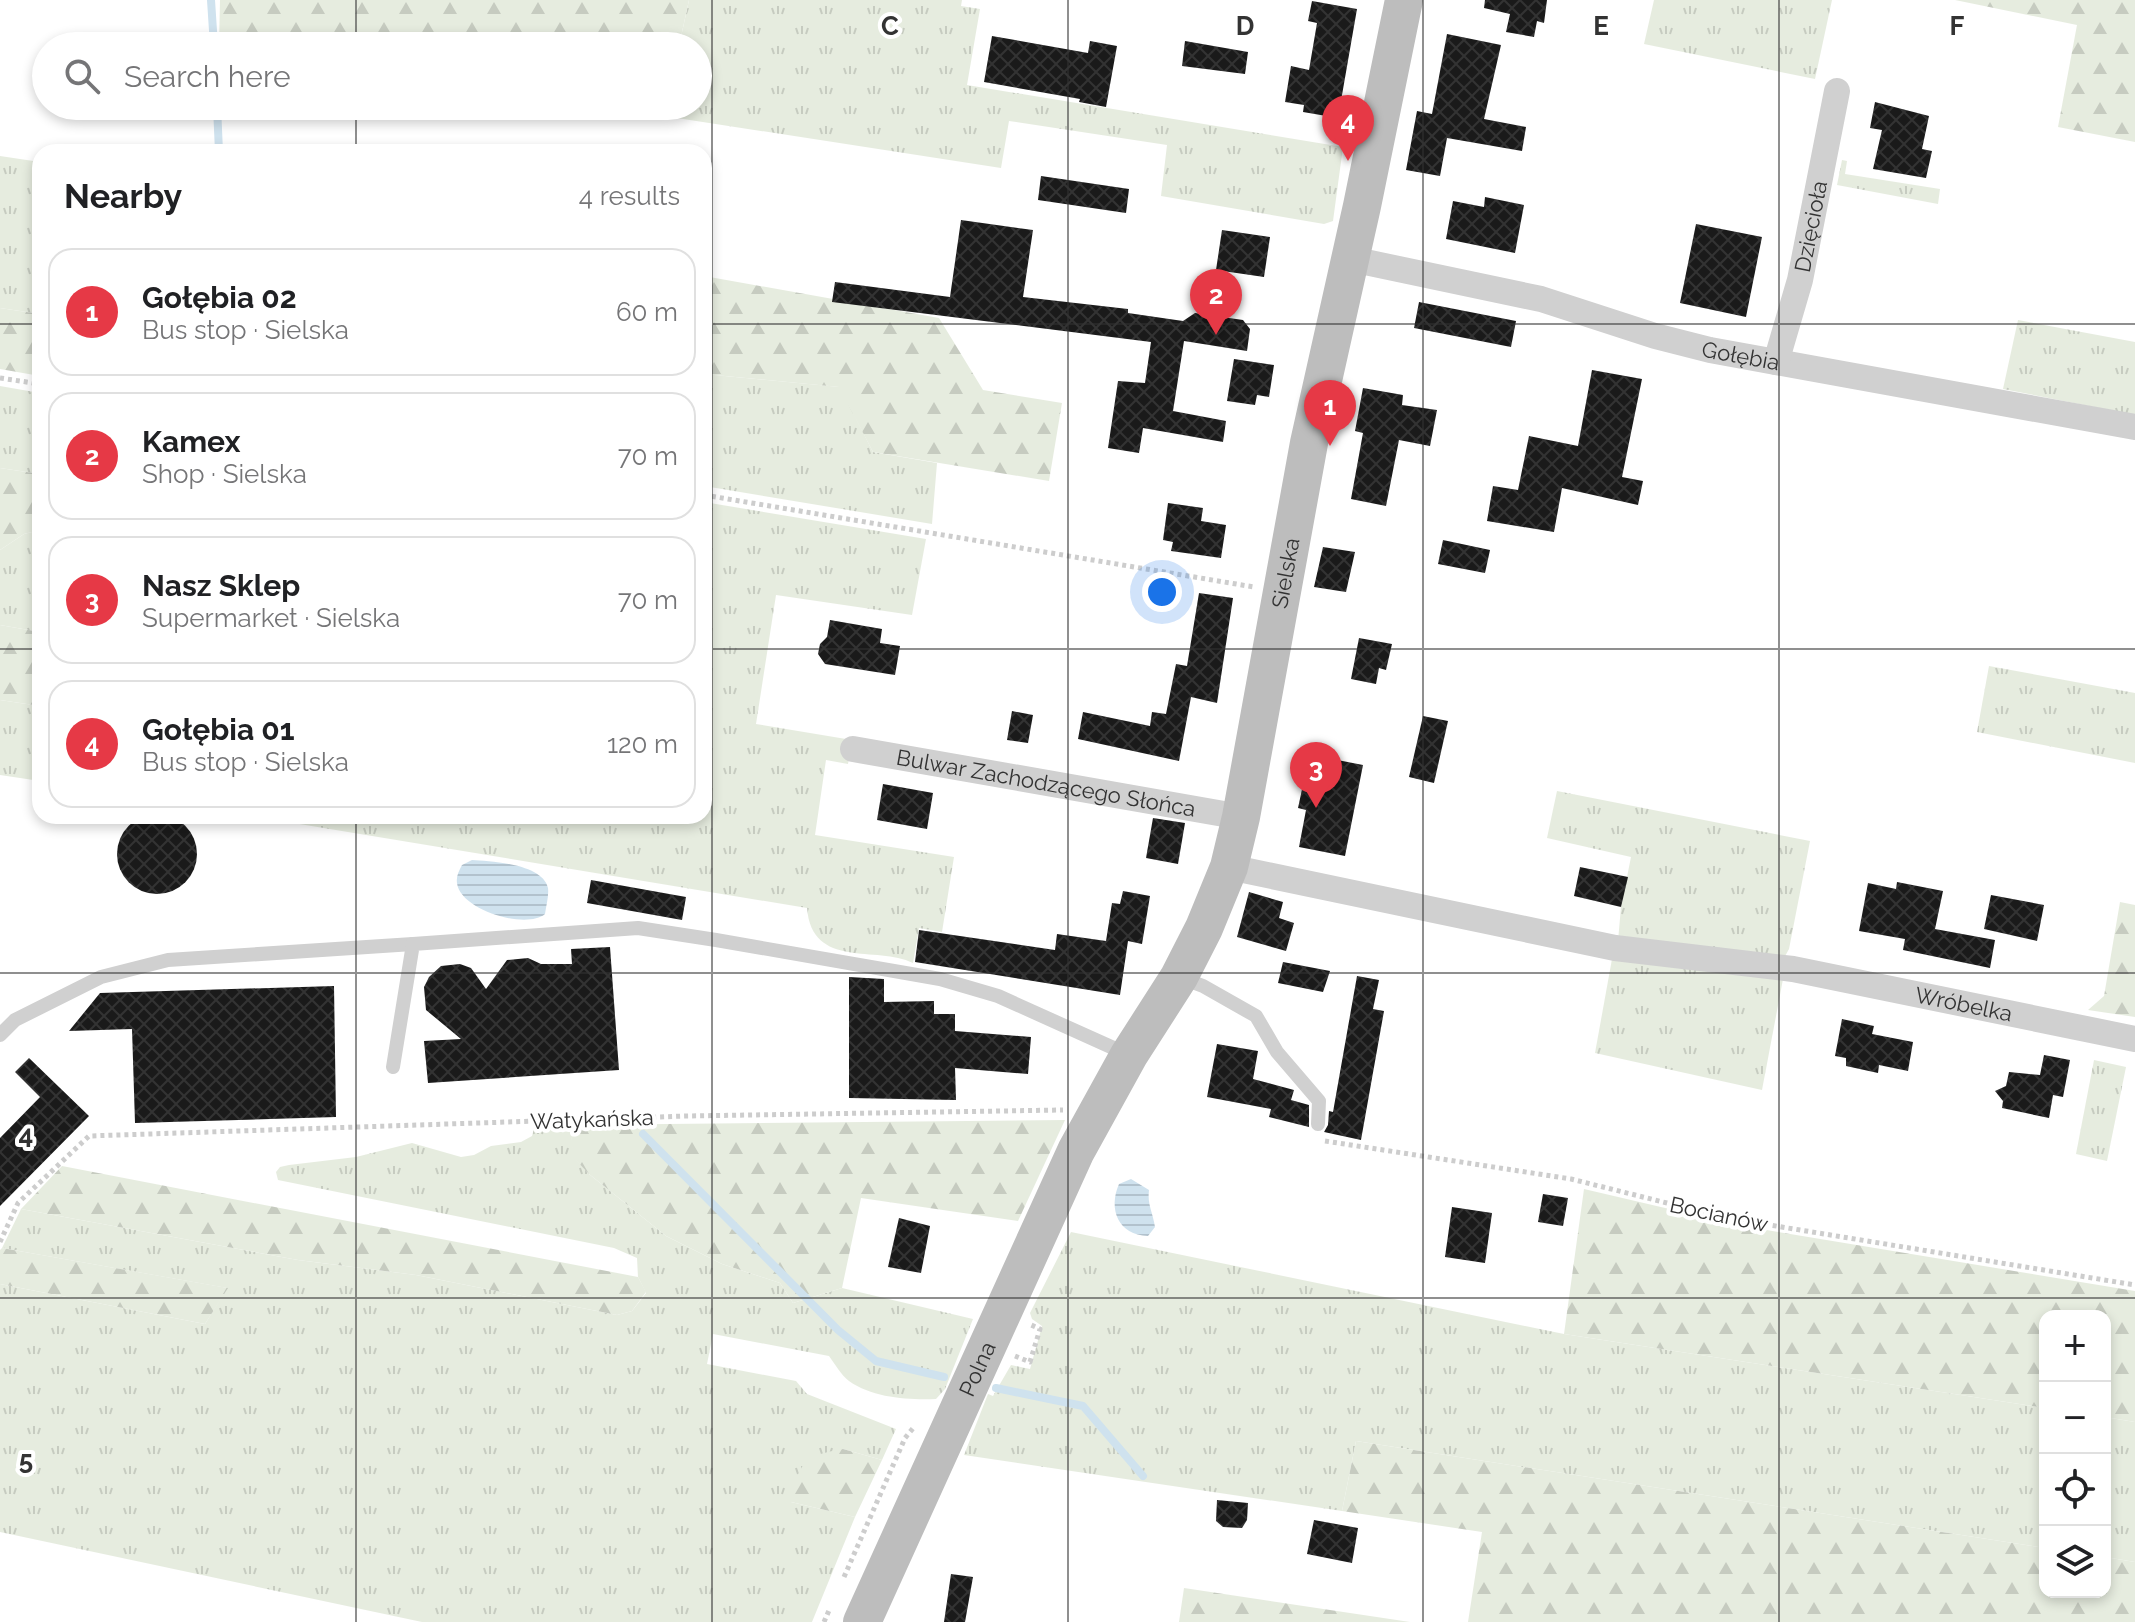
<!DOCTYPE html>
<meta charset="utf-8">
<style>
:root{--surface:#fff;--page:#f6f6f6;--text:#202124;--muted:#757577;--line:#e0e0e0;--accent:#e63946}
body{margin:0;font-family:Raleway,sans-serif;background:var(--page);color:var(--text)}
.controls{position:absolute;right:24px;bottom:24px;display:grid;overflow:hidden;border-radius:16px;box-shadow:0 4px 12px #0003}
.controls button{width:72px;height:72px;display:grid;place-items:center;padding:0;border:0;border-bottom:2px solid var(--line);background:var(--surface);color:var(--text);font:40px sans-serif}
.you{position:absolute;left:1162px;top:592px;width:28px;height:28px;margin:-20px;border:6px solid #fff;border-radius:50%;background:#1a73e8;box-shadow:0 0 0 12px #1a73e833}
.badge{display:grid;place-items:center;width:52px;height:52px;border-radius:50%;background:var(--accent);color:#fff;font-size:26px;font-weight:700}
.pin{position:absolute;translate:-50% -66px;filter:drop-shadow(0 2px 4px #0008)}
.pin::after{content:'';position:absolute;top:42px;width:28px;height:24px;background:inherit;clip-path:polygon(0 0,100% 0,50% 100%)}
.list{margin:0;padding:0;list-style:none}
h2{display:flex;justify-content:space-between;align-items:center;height:104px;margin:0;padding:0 32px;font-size:34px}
h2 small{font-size:26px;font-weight:400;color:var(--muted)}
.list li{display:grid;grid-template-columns:52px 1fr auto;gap:24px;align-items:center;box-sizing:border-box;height:128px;margin:0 16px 16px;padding:0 16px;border:2px solid var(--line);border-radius:24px}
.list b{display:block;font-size:30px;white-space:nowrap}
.list p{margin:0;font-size:26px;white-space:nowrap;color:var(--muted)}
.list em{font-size:26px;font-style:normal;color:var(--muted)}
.icon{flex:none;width:44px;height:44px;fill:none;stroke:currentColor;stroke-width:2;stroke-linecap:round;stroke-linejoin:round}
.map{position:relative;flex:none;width:2135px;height:1622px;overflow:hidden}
.search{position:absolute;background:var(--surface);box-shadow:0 4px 12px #0003;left:32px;top:32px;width:680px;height:88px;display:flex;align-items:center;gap:20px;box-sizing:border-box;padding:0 28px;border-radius:44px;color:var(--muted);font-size:30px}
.panel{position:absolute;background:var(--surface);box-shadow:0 4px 12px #0003;left:32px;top:144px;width:680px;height:680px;border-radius:24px}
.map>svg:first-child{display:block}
</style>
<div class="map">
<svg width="2135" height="1622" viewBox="0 0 2135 1622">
<defs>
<pattern id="grass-tufts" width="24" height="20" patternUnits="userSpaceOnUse" patternTransform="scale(2)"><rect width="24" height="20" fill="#e6ecdf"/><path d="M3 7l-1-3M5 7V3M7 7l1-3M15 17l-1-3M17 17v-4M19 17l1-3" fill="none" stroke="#c6cbc0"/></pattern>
<pattern id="forest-firs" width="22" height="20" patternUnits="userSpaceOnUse" patternTransform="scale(2)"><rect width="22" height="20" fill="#e6ecdf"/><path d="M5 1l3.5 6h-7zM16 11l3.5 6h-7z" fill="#c6cbc0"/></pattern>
<pattern id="water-rules" width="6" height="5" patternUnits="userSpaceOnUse" patternTransform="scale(2)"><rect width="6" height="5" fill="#cfe2ee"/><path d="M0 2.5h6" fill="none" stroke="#b2c2cd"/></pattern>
<pattern id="building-cross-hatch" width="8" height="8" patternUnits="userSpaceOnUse" patternTransform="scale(2)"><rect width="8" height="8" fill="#1a1a1a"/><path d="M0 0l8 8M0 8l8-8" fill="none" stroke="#333"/></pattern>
</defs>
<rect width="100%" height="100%" fill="#fff"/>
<g fill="url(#grass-tufts)">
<polygon points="689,0 962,0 961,6 980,9 967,85 1343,147 1333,221 1324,224 1161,196 1167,145 1009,121 1001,168 664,116 666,106 698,106 698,46 679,46"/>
<polygon points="1654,0 1832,0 1815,79 1644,44"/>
<polygon points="0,156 40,162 40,314 0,308"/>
<polygon points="1842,160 1847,161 1845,174 1940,189 1938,204 1837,185"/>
<polygon points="2018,320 2135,342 2135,415 2003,389"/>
<polygon points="704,374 840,387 873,452 937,463 932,524 704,486"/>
<polygon points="0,386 40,393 40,474 0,468"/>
<path d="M704,502L926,539L912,615L776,595L756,724L852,740L848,764L826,760L815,835L954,857L942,932L919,928L913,963C877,945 812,970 807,908L251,816H704Z"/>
<polygon points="40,530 40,632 0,625 0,550 24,534"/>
<polygon points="1989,666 2135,693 2135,763 1977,732"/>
<polygon points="0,700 40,706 40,781 0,775"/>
<polygon points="1557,791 1810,841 1789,949 1784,958 1618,941 1621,907 1631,857 1547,838"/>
<polygon points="1612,959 1783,979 1762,1090 1595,1053"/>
<polygon points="2094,1060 2126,1067 2107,1161 2076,1154"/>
<path d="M535,1125H570L574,1157L589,1174L666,1236L722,1264L780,1283L793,1303L842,1288L973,1319L945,1389L936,1399C908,1400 873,1398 849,1381C841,1375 835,1364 829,1356L713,1334L707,1364L796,1381L807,1394L896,1429L882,1460L843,1449L791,1502L855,1517L812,1622H422L0,1532V1284L205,1324L227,1288L2,1248L21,1209L298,1260L416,1275L617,1315L632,1311L646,1293L638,1277L637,1258L614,1248L278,1180L276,1172L280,1167L289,1165L356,1157L412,1143L461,1157L474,1155L491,1146L521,1142L532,1136Z"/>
<polygon points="1071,1232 1564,1334 2045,1408 2045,1548 1356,1441 1342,1511 964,1455 988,1394 993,1396 1011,1365 1030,1369 1042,1326 1032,1319 1030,1313"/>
<polygon points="2105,1417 2135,1422 2135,1562 2105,1557"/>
</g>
<g fill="url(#forest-firs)">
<polygon points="220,0 689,0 679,46 219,46"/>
<polygon points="1955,0 2135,0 2135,142 2058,127 2077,25"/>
<polygon points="704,276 939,318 983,390 1062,403 1049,481 873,452 839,387 704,374"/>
<polygon points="0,308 40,314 40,376 0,369"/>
<polygon points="0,468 40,474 40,530 24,534 0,550"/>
<polygon points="0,625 40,632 40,706 0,700"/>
<polygon points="2120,902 2135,905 2135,1017 2088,1010 2104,996"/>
<polygon points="1065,1120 1018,1221 861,1198 842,1288 793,1303 780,1283 722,1264 666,1236 589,1174 573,1157 570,1125"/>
<polygon points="62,1166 638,1277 646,1292 632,1311 617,1315 416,1275 298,1260 21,1209"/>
<polygon points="1584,1189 1742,1226 2135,1291 2135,1422 2105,1417 2105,1316 2045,1316 2045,1408 1564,1334"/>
<polygon points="2,1248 228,1288 205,1324 0,1284 0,1250"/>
<polygon points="1356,1441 2045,1548 2045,1592 2105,1592 2105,1557 2135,1562 2135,1622 1468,1622 1482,1532 1342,1511"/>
<path d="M843,1449L882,1460L855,1517L791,1502C800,1463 801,1456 843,1449Z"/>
<polygon points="1184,1588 1410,1622 1179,1622"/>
</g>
<g fill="url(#water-rules)">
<path d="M472,860C491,861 543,864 548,888C549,896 546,906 545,914C526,930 460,910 457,883C456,876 459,871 462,865Z"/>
<path d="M1131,1179L1149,1190C1147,1204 1153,1213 1155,1227L1148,1236C1118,1235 1108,1209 1119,1184Z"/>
</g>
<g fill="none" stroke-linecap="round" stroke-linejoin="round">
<g stroke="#cfe2ee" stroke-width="8">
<polyline points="211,0 214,46"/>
<polyline points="217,106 219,152"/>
<polyline points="643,1134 838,1330 876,1361 944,1377"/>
<polyline points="996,1388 1083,1406 1143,1476"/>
</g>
</g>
<g fill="url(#building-cross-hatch)">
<polygon points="1485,0 1547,0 1544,23 1537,21 1534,37 1506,32 1510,14 1484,8"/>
<polygon points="1312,1 1357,9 1338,118 1303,112 1304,105 1285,102 1291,66 1309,70 1317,23 1308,21"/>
<polygon points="1447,34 1501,45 1484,119 1526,127 1522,151 1447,138 1440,176 1406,170 1417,111 1432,114"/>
<polygon points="992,36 1088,53 1090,41 1117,46 1106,107 1079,102 1080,99 984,82"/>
<polygon points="1185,41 1248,52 1245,74 1182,66"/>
<polygon points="1875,102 1929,116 1922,149 1932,151 1926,178 1873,169 1882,130 1870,128"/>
<polygon points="1041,176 1129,189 1126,213 1038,200"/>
<polygon points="1485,197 1524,205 1515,253 1446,239 1453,201 1484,207"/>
<polygon points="961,220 1033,230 1023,297 1128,309 1128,313 1183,321 1195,313 1243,320 1250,329 1247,351 1184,341 1173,411 1226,421 1223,442 1143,428 1139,453 1108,448 1118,381 1145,383 1151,342 832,302 835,282 950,297"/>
<polygon points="1696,224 1762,237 1746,317 1680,303"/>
<polygon points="1222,230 1270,237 1264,277 1216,270"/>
<polygon points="1419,302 1516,321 1511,347 1414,328"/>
<polygon points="1234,359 1274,365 1269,397 1257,395 1255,405 1227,401"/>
<polygon points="1592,370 1642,379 1622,477 1643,481 1638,505 1562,488 1554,532 1487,521 1493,486 1518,490 1529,436 1578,446"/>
<polygon points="1363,388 1403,395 1402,405 1437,410 1430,446 1399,440 1386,506 1351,499 1363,433 1355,431"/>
<polygon points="1168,503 1203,508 1201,521 1226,525 1221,558 1171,551 1173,542 1163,540"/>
<polygon points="1443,540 1490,550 1485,573 1438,564"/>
<polygon points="1323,547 1355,552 1346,592 1314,587"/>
<polygon points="1199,593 1233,598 1217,703 1191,697 1179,761 1078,739 1083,712 1150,726 1152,712 1166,714 1176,664 1187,666"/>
<polygon points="830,620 882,629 880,643 900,646 895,675 825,664 818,654 820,644 827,637"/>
<polygon points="1359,638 1392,644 1386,670 1379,668 1376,684 1351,679"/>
<polygon points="1012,711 1033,715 1028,743 1007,740"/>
<polygon points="1423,716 1448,721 1434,783 1409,777"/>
<polygon points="1317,756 1363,765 1345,856 1299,847 1306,810 1298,808 1304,780 1312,782"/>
<polygon points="883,784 933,793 927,829 877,820"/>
<circle cx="157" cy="854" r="40"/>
<polygon points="1153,818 1185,823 1178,864 1146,858"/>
<polygon points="1580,867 1628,877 1621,907 1574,896"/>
<polygon points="591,880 686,897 682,920 587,903"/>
<polygon points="1897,882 1943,891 1935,929 1995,940 1990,968 1903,950 1905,939 1859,931 1868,883 1896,889"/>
<polygon points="1123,891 1150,896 1142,944 1128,941 1120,995 915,962 919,930 1055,950 1057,934 1106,941 1112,903 1120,904"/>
<polygon points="1249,892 1283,902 1279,918 1294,923 1286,951 1237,937"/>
<polygon points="1991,895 2044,905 2037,941 1984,929"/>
<polygon points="610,947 619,1070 428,1083 424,1041 461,1039 426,1010 424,987 429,977 441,966 460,964 471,968 486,989 507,960 528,958 541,964 572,964 571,949"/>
<polygon points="1283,962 1330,971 1323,992 1278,983"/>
<polygon points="1357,976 1379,980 1373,1009 1384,1011 1361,1140 1324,1132 1328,1125 1329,1111 1333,1112"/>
<polygon points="849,977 884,979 884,1002 934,1001 934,1014 955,1014 955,1031 1031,1037 1028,1074 955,1068 956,1100 849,1098"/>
<polygon points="334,986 336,1117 135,1123 132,1029 69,1031 100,993"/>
<polygon points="1842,1019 1874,1026 1872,1034 1913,1042 1908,1071 1879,1065 1878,1073 1846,1066 1846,1058 1835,1056"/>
<polygon points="1217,1044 1258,1051 1253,1079 1294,1090 1291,1100 1309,1105 1309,1127 1269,1117 1271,1109 1207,1097"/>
<polygon points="2044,1055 2070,1060 2063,1097 2053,1095 2049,1118 2002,1108 2003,1101 1995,1091 2006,1086 2009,1072 2040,1075"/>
<polygon points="29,1058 89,1116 0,1206 0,1138 40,1097 15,1072"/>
<polygon points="1543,1194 1568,1198 1563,1226 1538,1222"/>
<polygon points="1452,1207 1492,1213 1485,1263 1445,1257"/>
<polygon points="899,1218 930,1226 921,1273 888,1267"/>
<polygon points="1217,1500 1248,1503 1247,1520 1242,1528 1223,1527 1216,1521"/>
<polygon points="1314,1520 1358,1528 1352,1563 1307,1554"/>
<polygon points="951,1574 973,1577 965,1622 944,1622"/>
</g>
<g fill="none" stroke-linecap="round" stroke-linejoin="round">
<g stroke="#cdcdcd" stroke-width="5" stroke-dasharray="4 4" stroke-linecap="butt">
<polyline points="0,378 40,384"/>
<polyline points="704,495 1254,587"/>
<polyline points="1325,1141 1571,1179 1727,1218 2135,1285"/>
<polyline points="0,1242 18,1203 89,1136 687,1116 1063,1110"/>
<polyline points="1015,1356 1030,1362 1040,1329 1029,1324"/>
<polyline points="844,1577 905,1438 914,1427"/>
<polyline points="824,1622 830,1608"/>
</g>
<g stroke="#d0d0d0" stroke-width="14">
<polyline points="1179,977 1203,986 1256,1016 1277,1052 1319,1101 1318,1124"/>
<polyline points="0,1035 15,1020 101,977 168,960 413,944"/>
<polyline points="393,1067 413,944 638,928 716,940 940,979 998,996 1129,1055"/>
</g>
<g stroke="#d0d0d0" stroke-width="26">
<path id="s1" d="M1351,259L1541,299L1655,336L1710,350L2135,427"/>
<path id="s2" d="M1776,362L1800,280L1837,91"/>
<path id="s3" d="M853,749L1241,817"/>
<path id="s4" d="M1229,867L1615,948L1793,969L2135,1039"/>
</g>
<path stroke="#bdbdbd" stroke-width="38" id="s5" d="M862,1622L1076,1151L1129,1055L1179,977L1204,928L1229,867L1241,817L1309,443L1362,206L1404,0"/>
</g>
<path fill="none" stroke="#333" stroke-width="2" stroke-opacity="0.55" d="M356,0V46M712,0V1622M1068,0V1622M1423,0V1622M1779,0V1622M356,106V152M0,324H40M704,324H2135M0,649H40M704,649H2135M356,816V1622M0,973H2135M0,1298H2135"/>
<g text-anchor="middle" stroke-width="8" stroke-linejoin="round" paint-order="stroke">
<g font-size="22" fill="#333" stroke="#fff">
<text dy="8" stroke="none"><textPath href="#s2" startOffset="140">Dzięcioła</textPath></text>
<text dy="8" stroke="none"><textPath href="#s1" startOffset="402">Gołębia</textPath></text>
<text dy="8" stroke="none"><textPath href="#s5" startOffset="1140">Sielska</textPath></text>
<text dy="8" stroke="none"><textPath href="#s3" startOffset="196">Bulwar Zachodzącego Słońca</textPath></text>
<text dy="8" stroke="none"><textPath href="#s4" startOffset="748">Wróbelka</textPath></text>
<text transform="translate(592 1119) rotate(-2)" y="8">Watykańska</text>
<text transform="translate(1719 1214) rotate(12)" y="8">Bocianów</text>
<text dy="8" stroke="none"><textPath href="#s5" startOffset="278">Polna</textPath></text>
</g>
</g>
<g font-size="26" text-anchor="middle" font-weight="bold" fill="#333" stroke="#fff" stroke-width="8" stroke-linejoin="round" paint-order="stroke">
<text x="890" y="35">C</text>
<text x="1245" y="35">D</text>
<text x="1601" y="35">E</text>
<text x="1957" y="35">F</text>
<text x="26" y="1144">4</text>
<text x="26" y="1469">5</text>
</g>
</svg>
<div class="controls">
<button>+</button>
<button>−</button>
<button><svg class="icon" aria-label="locate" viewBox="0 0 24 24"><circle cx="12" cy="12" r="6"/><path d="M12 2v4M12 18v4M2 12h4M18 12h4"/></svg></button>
<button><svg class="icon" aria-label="layers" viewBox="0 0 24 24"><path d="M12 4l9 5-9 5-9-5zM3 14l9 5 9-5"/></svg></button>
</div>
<div class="you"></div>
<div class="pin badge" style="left:1330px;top:446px">1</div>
<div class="pin badge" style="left:1216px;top:335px">2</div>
<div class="pin badge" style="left:1316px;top:808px">3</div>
<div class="pin badge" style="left:1348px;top:161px">4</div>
<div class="search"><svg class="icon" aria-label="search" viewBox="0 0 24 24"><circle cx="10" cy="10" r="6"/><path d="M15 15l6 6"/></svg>Search here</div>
<section class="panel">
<h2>Nearby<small>4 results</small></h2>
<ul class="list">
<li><span class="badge">1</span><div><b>Gołębia 02</b><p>Bus stop · Sielska</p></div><em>60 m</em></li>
<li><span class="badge">2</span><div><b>Kamex</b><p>Shop · Sielska</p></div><em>70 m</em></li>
<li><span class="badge">3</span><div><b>Nasz Sklep</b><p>Supermarket · Sielska</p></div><em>70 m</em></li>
<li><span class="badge">4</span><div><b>Gołębia 01</b><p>Bus stop · Sielska</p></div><em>120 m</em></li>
</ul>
</section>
</div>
